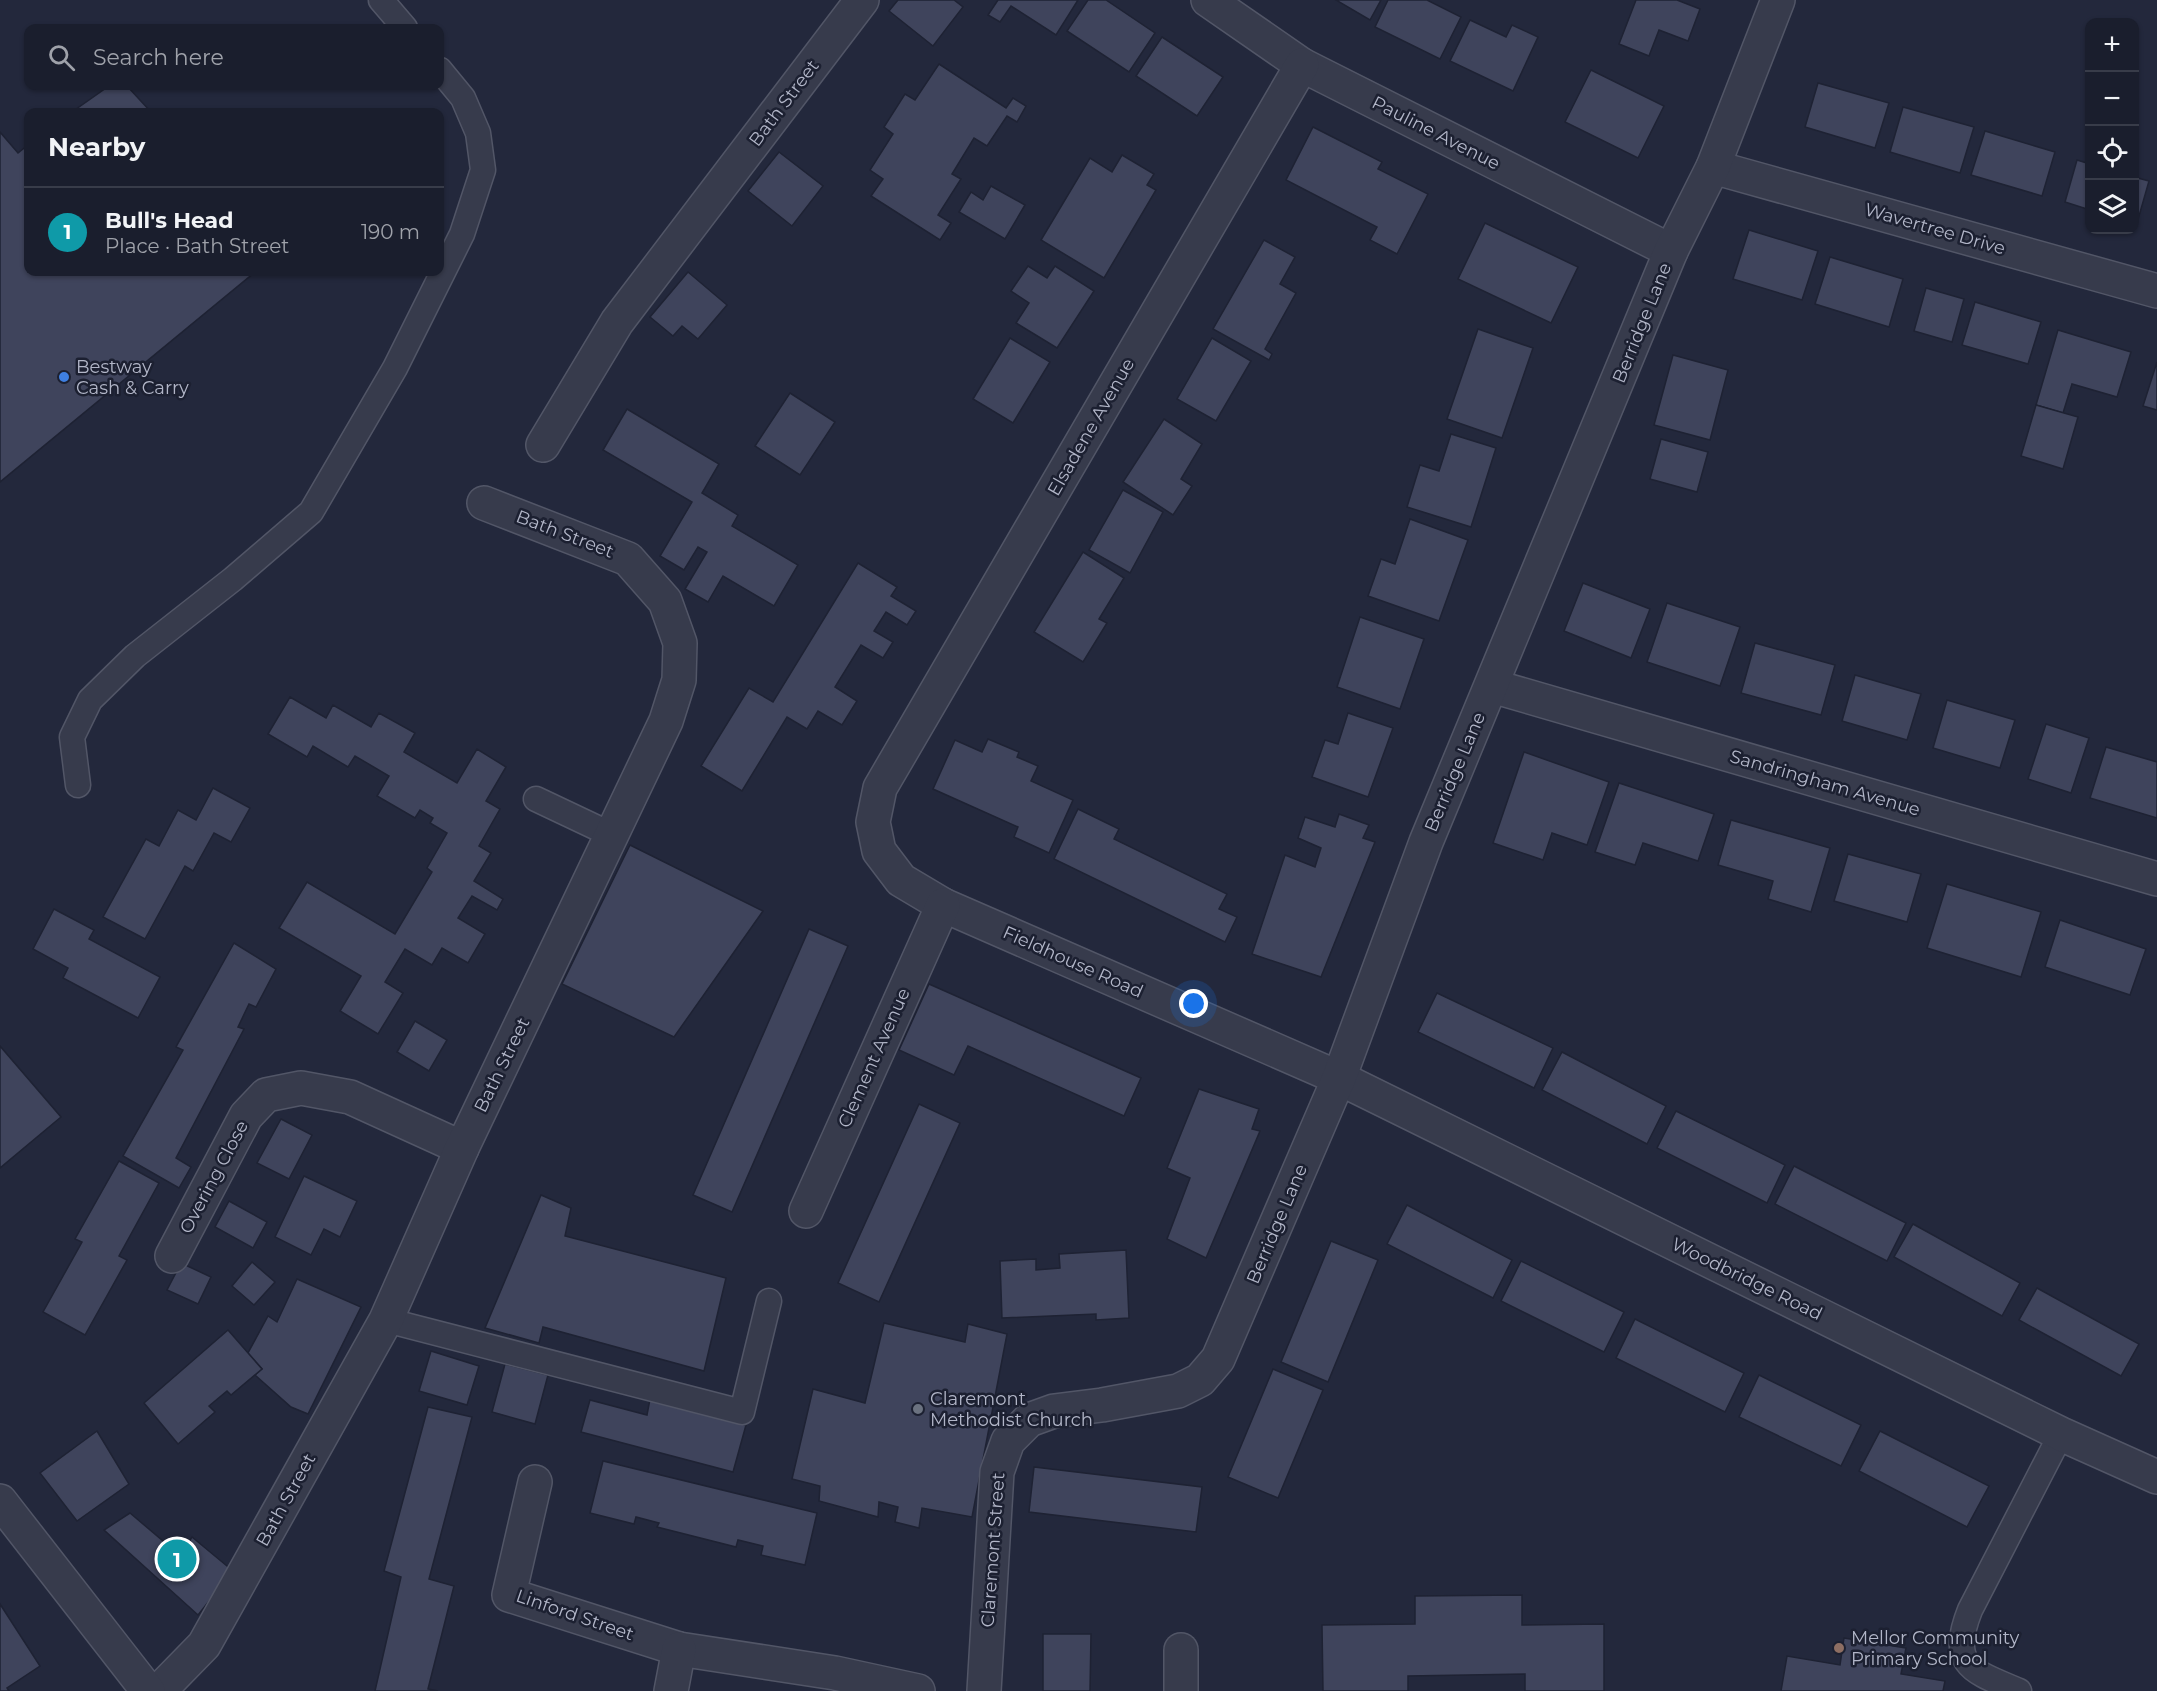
<!DOCTYPE html>
<meta charset="utf-8">
<style>
:root{--surface:#1a1e2d;--page:#232735;--text:#f1f3f6;--muted:#9fa2aa;--line:#383c49;--accent:#8c9099}
body{margin:0;font-family:Montserrat,sans-serif;background:var(--page);color:var(--text)}
.controls{position:absolute;right:18px;top:18px;display:grid;overflow:hidden;border-radius:12px;box-shadow:0 2px 4px #0004}
.controls button{width:54px;height:54px;display:grid;place-items:center;padding:0;border:0;border-bottom:2px solid var(--line);background:var(--surface);color:var(--text);font:30px sans-serif}
.you{position:absolute;left:1194px;top:1004px;width:21px;height:21px;margin:-15px;border:4px solid #fff;border-radius:50%;background:#1a73e8;box-shadow:0 0 0 9px #1a73e833}
.badge{display:grid;place-items:center;width:39px;height:39px;border-radius:50%;background:var(--accent);color:#fff;font-size:20px;font-weight:700}
.pin{position:absolute;translate:-50% -50%;border:3px solid #fff;box-shadow:0 2px 6px #0006}
.list{margin:0;padding:0;list-style:none}
h2{display:flex;justify-content:space-between;align-items:center;height:78px;margin:0;padding:0 24px;font-size:26px}
h2 small{font-size:20px;font-weight:400;color:var(--muted)}
.list li{display:grid;grid-template-columns:39px 1fr auto;gap:18px;align-items:center;box-sizing:border-box;height:90px;padding:0 24px;border-top:2px solid var(--line)}
.list b{display:block;font-size:22px;white-space:nowrap}
.list p{margin:0;font-size:20px;white-space:nowrap;color:var(--muted)}
.list em{font-size:20px;font-style:normal;color:var(--muted)}
.icon{flex:none;width:33px;height:33px;fill:none;stroke:currentColor;stroke-width:2;stroke-linecap:round;stroke-linejoin:round}
.map{position:relative;flex:none;width:2157px;height:1691px;overflow:hidden}
.search{position:absolute;background:var(--surface);box-shadow:0 2px 4px #0004;left:24px;top:24px;width:420px;height:66px;display:flex;align-items:center;gap:15px;box-sizing:border-box;padding:0 21px;border-radius:12px;color:var(--muted);font-size:22px}
.panel{position:absolute;background:var(--surface);box-shadow:0 2px 4px #0004;left:24px;top:108px;width:420px;height:168px;border-radius:12px}
.map>svg:first-child{display:block}
</style>
<div class="map">
<svg width="2157" height="1691" viewBox="0 0 2157 1691">
<rect width="100%" height="100%" fill="#23283c"/>
<g fill="#3f445c" stroke="#1e2233" stroke-width="1.5">
<polygon points="898,0 954,0 963,7 933,46 889,11"/>
<polygon points="998,0 1078,0 1056,35 1011,6 1000,22 988,15"/>
<polygon points="1088,0 1106,0 1155,33 1129,72 1067,31"/>
<polygon points="1336,0 1381,0 1370,20"/>
<polygon points="1388,0 1427,0 1461,17 1440,59 1375,27"/>
<polygon points="1636,0 1677,0 1700,9 1688,41 1659,30 1649,56 1619,44"/>
<polygon points="1470,20 1506,37 1512,25 1538,37 1513,91 1450,61"/>
<polygon points="1162,37 1223,77 1197,116 1136,76"/>
<polygon points="939,64 1006,108 1013,98 1026,106 1017,122 1007,116 987,146 974,138 952,174 961,179 938,215 951,223 940,240 871,196 883,179 870,170 893,134 884,127 905,94 915,100"/>
<polygon points="1591,70 1664,106 1638,158 1565,122"/>
<polygon points="1818,83 1889,103 1875,148 1805,127"/>
<polygon points="109,86 127,86 151,112 72,112"/>
<polygon points="1903,107 1974,127 1960,173 1890,152"/>
<polygon points="1313,127 1382,162 1378,169 1428,194 1397,254 1370,240 1377,227 1286,180"/>
<polygon points="1985,131 2055,152 2042,196 1971,175"/>
<polygon points="0,132 18,153 28,145 28,272 255,272 0,482"/>
<polygon points="779,152 823,186 792,226 748,191"/>
<polygon points="1122,155 1154,174 1147,185 1156,190 1104,278 1041,240 1090,158 1112,172"/>
<polygon points="2077,160 2090,164 2090,210 2065,202"/>
<polygon points="2134,177 2149,181 2137,223 2134,223"/>
<polygon points="991,186 1025,205 1005,239 959,212 971,192 983,200"/>
<polygon points="1485,223 1578,267 1551,323 1458,279"/>
<polygon points="1749,230 1818,251 1802,300 1733,279"/>
<polygon points="1264,240 1295,257 1280,284 1296,293 1265,349 1272,354 1269,360 1213,329"/>
<polygon points="1830,257 1903,279 1889,327 1815,304"/>
<polygon points="1028,266 1047,278 1055,266 1094,291 1057,348 1016,323 1029,303 1011,291"/>
<polygon points="688,272 727,305 698,339 682,326 673,336 650,317"/>
<polygon points="1926,288 1964,299 1952,342 1914,331"/>
<polygon points="1975,302 2041,322 2028,364 1962,345"/>
<polygon points="1478,329 1533,348 1502,438 1447,419"/>
<polygon points="2058,330 2131,352 2117,397 2072,384 2063,413 2036,405"/>
<polygon points="1010,338 1050,362 1013,423 973,399"/>
<polygon points="1212,338 1251,361 1216,421 1177,399"/>
<polygon points="1673,355 1728,370 1710,440 1654,425"/>
<polygon points="2157,362 2157,410 2143,406"/>
<polygon points="790,393 835,422 800,475 755,446"/>
<polygon points="2036,405 2078,417 2063,469 2021,456"/>
<polygon points="627,409 719,464 702,493 738,515 732,526 798,565 774,606 723,576 708,602 685,589 707,552 698,547 684,570 660,556 692,502 603,450"/>
<polygon points="1164,419 1202,444 1181,479 1192,486 1173,515 1123,482"/>
<polygon points="1451,434 1496,448 1471,527 1407,507 1420,465 1439,471"/>
<polygon points="1661,439 1708,452 1697,492 1650,479"/>
<polygon points="1123,490 1163,512 1130,573 1089,550"/>
<polygon points="1410,519 1468,540 1439,621 1368,596 1381,559 1395,564"/>
<polygon points="1083,552 1124,578 1099,619 1107,623 1083,662 1034,632"/>
<polygon points="858,563 897,587 891,596 916,611 907,625 886,612 874,631 893,642 883,658 861,645 835,687 857,701 842,725 818,711 807,729 787,717 742,791 701,766 749,688 773,702"/>
<polygon points="1583,583 1650,609 1631,658 1564,631"/>
<polygon points="1667,603 1740,627 1720,686 1647,662"/>
<polygon points="1360,617 1424,639 1400,709 1337,687"/>
<polygon points="1755,643 1835,665 1821,715 1741,693"/>
<polygon points="1855,675 1921,694 1907,740 1842,721"/>
<polygon points="290,697 326,718 333,705 371,727 379,713 415,733 404,752 457,783 477,749 506,767 486,801 500,809 479,846 491,853 474,881 503,899 497,910 472,896 458,918 485,934 468,963 442,948 432,965 405,949 385,982 403,993 378,1034 340,1011 361,976 279,928 307,882 395,934 432,872 427,868 447,833 430,823 433,818 420,810 415,818 377,796 389,776 355,756 348,767 313,746 307,757 268,734"/>
<polygon points="1947,700 2015,720 2000,768 1933,748"/>
<polygon points="1348,713 1393,728 1368,797 1312,777 1325,740 1338,744"/>
<polygon points="2046,724 2089,738 2071,793 2028,779"/>
<polygon points="988,739 1019,752 1017,757 1038,766 1031,781 1073,800 1049,853 1014,837 1018,827 933,789 955,740 982,752"/>
<polygon points="2106,747 2157,762 2157,818 2090,798"/>
<polygon points="1524,752 1609,782 1587,845 1552,833 1543,860 1493,843"/>
<polygon points="1619,783 1714,814 1698,861 1643,843 1635,865 1595,852"/>
<polygon points="213,788 250,808 231,842 214,833 193,871 185,866 145,939 103,917 146,839 159,846 178,810 196,820"/>
<polygon points="1078,809 1119,829 1114,839 1227,894 1219,909 1237,917 1225,942 1054,859"/>
<polygon points="1339,814 1369,825 1363,838 1375,842 1321,977 1252,954 1285,855 1315,867 1321,848 1298,838 1305,817 1335,827"/>
<polygon points="1731,820 1830,848 1811,912 1768,899 1773,881 1718,865"/>
<polygon points="630,845 763,911 674,1037 562,984"/>
<polygon points="1848,854 1921,874 1907,922 1834,901"/>
<polygon points="1947,884 2041,912 2021,977 1927,948"/>
<polygon points="54,909 94,930 89,939 160,977 138,1018 63,978 68,968 33,949"/>
<polygon points="2060,920 2146,949 2130,995 2045,967"/>
<polygon points="809,929 848,946 732,1212 693,1195"/>
<polygon points="234,943 276,969 256,1007 249,1004 238,1027 244,1029 176,1158 191,1167 179,1188 123,1156 183,1050 176,1047"/>
<polygon points="929,984 1141,1078 1124,1116 968,1046 954,1075 899,1050"/>
<polygon points="1437,993 1553,1048 1534,1088 1418,1032"/>
<polygon points="415,1021 447,1040 429,1071 397,1052"/>
<polygon points="0,1046 61,1117 0,1168"/>
<polygon points="1562,1052 1666,1106 1647,1144 1542,1090"/>
<polygon points="1199,1089 1259,1109 1252,1129 1260,1131 1206,1258 1167,1239 1190,1178 1167,1168"/>
<polygon points="919,1104 960,1123 879,1302 838,1283"/>
<polygon points="1676,1111 1785,1165 1767,1203 1657,1148"/>
<polygon points="281,1119 312,1135 289,1179 257,1163"/>
<polygon points="119,1161 159,1183 119,1256 127,1260 85,1335 43,1312 82,1242 75,1239"/>
<polygon points="1794,1166 1906,1223 1887,1261 1775,1204"/>
<polygon points="304,1176 357,1201 340,1237 324,1229 311,1255 275,1237"/>
<polygon points="541,1195 571,1208 565,1236 726,1278 704,1371 543,1327 539,1343 485,1328"/>
<polygon points="229,1201 267,1222 253,1248 215,1227"/>
<polygon points="1407,1205 1512,1260 1493,1298 1387,1244"/>
<polygon points="1913,1224 2020,1283 2002,1316 1894,1257"/>
<polygon points="1331,1241 1378,1260 1328,1382 1281,1362"/>
<polygon points="1126,1250 1129,1318 1096,1320 1096,1314 1002,1318 1000,1261 1036,1259 1036,1270 1060,1268 1059,1254"/>
<polygon points="1521,1261 1624,1312 1604,1352 1501,1301"/>
<polygon points="252,1262 275,1282 254,1305 232,1286"/>
<polygon points="181,1263 211,1277 198,1304 167,1290"/>
<polygon points="297,1279 361,1307 308,1414 291,1407 255,1375 262,1369 248,1353 268,1316 277,1322"/>
<polygon points="2037,1288 2139,1344 2121,1376 2019,1320"/>
<polygon points="1635,1319 1744,1373 1725,1412 1616,1358"/>
<polygon points="884,1323 965,1342 968,1324 1007,1334 972,1517 922,1508 919,1528 895,1522 898,1507 879,1502 878,1517 819,1501 820,1486 792,1479 813,1389 865,1403"/>
<polygon points="228,1330 262,1369 231,1395 227,1391 209,1406 215,1412 178,1444 144,1403"/>
<polygon points="431,1351 479,1366 467,1405 419,1391"/>
<polygon points="505,1364 548,1375 535,1424 492,1412"/>
<polygon points="1273,1369 1323,1390 1278,1498 1228,1477"/>
<polygon points="1759,1375 1861,1425 1841,1466 1739,1417"/>
<polygon points="650,1399 746,1425 733,1472 581,1432 590,1400 647,1415"/>
<polygon points="428,1407 472,1417 429,1579 454,1586 428,1689 438,1691 375,1691 401,1577 384,1571"/>
<polygon points="97,1431 129,1484 77,1521 40,1473"/>
<polygon points="1880,1431 1989,1486 1967,1527 1859,1471"/>
<polygon points="603,1461 817,1513 805,1565 761,1555 763,1546 738,1540 736,1547 657,1527 659,1523 636,1517 634,1524 590,1513"/>
<polygon points="1034,1467 1202,1487 1196,1532 1029,1512"/>
<polygon points="130,1513 169,1546 178,1539 187,1545 192,1537 233,1571 198,1615 104,1530"/>
<polygon points="1522,1595 1522,1625 1604,1624 1604,1691 1525,1691 1525,1674 1408,1676 1408,1691 1323,1691 1322,1625 1415,1624 1415,1596"/>
<polygon points="0,1604 40,1666 7,1688 9,1691 0,1691"/>
<polygon points="1043,1634 1091,1634 1090,1691 1043,1691"/>
<polygon points="1844,1638 1906,1648 1901,1674 1945,1681 1943,1691 1781,1691 1787,1656 1840,1665"/>
</g>
<g fill="none" stroke-linecap="round" stroke-linejoin="round">
<defs>
<g id="service">
<polyline points="381,0 405,28"/>
<polyline points="78,785 72,737 90,700 135,656 233,579 311,512 395,368 462,234 483,170 478,133 463,98 440,70"/>
<polyline points="536,799 612,835"/>
<polyline points="386,1320 742,1412 769,1301"/>
<path d="M2019,1691C1972,1671 1948,1666 1970,1610L2061,1434"/>
</g>
<g id="minor">
<polyline points="1208,0 1302,65 1671,251"/>
<polyline points="1302,65 880,788 873,822 879,851 901,880 943,905 1339,1078 2061,1434 2157,1477"/>
<polyline points="1713,167 2157,291"/>
<polyline points="543,445 617,322 862,0"/>
<polyline points="1492,686 2157,879"/>
<polyline points="806,1211 943,905"/>
<polyline points="172,1256 246,1116 266,1095 301,1088 350,1097 462,1148"/>
<polyline points="535,1482 509,1595 679,1649 835,1673 918,1691"/>
<polyline points="159,1691 204,1645 386,1320 462,1148 666,721 679,680 680,643 665,601 628,559 484,503"/>
<polyline points="671,1691 679,1649"/>
<polyline points="984,1691 997,1472 1008,1441 1029,1420 1054,1411 1102,1405 1178,1391 1200,1380 1218,1359 1339,1078 1426,842 1671,251 1713,167 1778,0"/>
<polyline points="1181,1691 1181,1650"/>
</g>
<polyline id="tertiary" points="0,1501 148,1691"/>
</defs>
<use href="#service" stroke="#525667" stroke-width="27"/>
<use href="#minor" stroke="#525667" stroke-width="36"/>
<use href="#tertiary" stroke="#525667" stroke-width="36"/>
<use href="#service" stroke="#373b4c" stroke-width="24"/>
<use href="#minor" stroke="#373b4c" stroke-width="33"/>
<use href="#tertiary" stroke="#373b4c" stroke-width="33"/>
</g>
<circle fill="#3f7fe0" stroke="#1c2031" stroke-width="2" cx="64" cy="377" r="6"/>
<circle fill="#6b7280" stroke="#1c2031" stroke-width="2" cx="918" cy="1409" r="6"/>
<circle fill="#8d6e63" stroke="#1c2031" stroke-width="2" cx="1839" cy="1648" r="6"/>
<g text-anchor="middle" stroke-width="5" stroke-linejoin="round" paint-order="stroke">
<g font-size="18" fill="#b2b6c8" stroke="#1c2031">
<text transform="translate(784 103) rotate(-53)" y="6">Bath Street</text>
<text transform="translate(1436 133) rotate(27)" y="6">Pauline Avenue</text>
<text transform="translate(1935 229) rotate(16)" y="6">Wavertree Drive</text>
<text transform="translate(1642 323) rotate(-68)" y="6">Berridge Lane</text>
<text transform="translate(1091 427) rotate(-60)" y="6">Elsadene Avenue</text>
<text transform="translate(565 534) rotate(21)" y="6">Bath Street</text>
<text transform="translate(1455 772) rotate(-67)" y="6">Berridge Lane</text>
<text transform="translate(1825 783) rotate(16)" y="6">Sandringham Avenue</text>
<text transform="translate(1073 962) rotate(24)" y="6">Fieldhouse Road</text>
<text transform="translate(874 1058) rotate(-66)" y="6">Clement Avenue</text>
<text transform="translate(502 1065) rotate(-64)" y="6">Bath Street</text>
<text transform="translate(214 1177) rotate(-62)" y="6">Overing Close</text>
<text transform="translate(1277 1224) rotate(-67)" y="6">Berridge Lane</text>
<text transform="translate(1747 1279) rotate(26)" y="6">Woodbridge Road</text>
<text transform="translate(286 1500) rotate(-61)" y="6">Bath Street</text>
<text transform="translate(993 1550) rotate(-86)" y="6">Claremont Street</text>
<text transform="translate(575 1615) rotate(19)" y="6">Linford Street</text>
</g>
<g font-size="18" fill="#b2b6c8" stroke="#1c2031" text-anchor="start">
<text x="76" y="373">Bestway<tspan x="76" dy="21">Cash &amp; Carry</tspan></text>
<text x="930" y="1405">Claremont<tspan x="930" dy="21">Methodist Church</tspan></text>
<text x="1851" y="1644">Mellor Community<tspan x="1851" dy="21">Primary School</tspan></text>
</g>
</g>
</svg>
<div class="controls">
<button>+</button>
<button>−</button>
<button><svg class="icon" aria-label="locate" viewBox="0 0 24 24"><circle cx="12" cy="12" r="6"/><path d="M12 2v4M12 18v4M2 12h4M18 12h4"/></svg></button>
<button><svg class="icon" aria-label="layers" viewBox="0 0 24 24"><path d="M12 4l9 5-9 5-9-5zM3 14l9 5 9-5"/></svg></button>
</div>
<div class="you"></div>
<div class="pin badge" style="left:177px;top:1559px;background:#0f9aa8">1</div>
<div class="search"><svg class="icon" aria-label="search" viewBox="0 0 24 24"><circle cx="10" cy="10" r="6"/><path d="M15 15l6 6"/></svg>Search here</div>
<section class="panel">
<h2>Nearby<small></small></h2>
<ul class="list">
<li><span class="badge" style="background:#0f9aa8">1</span><div><b>Bull's Head</b><p>Place · Bath Street</p></div><em>190 m</em></li>
</ul>
</section>
</div>
